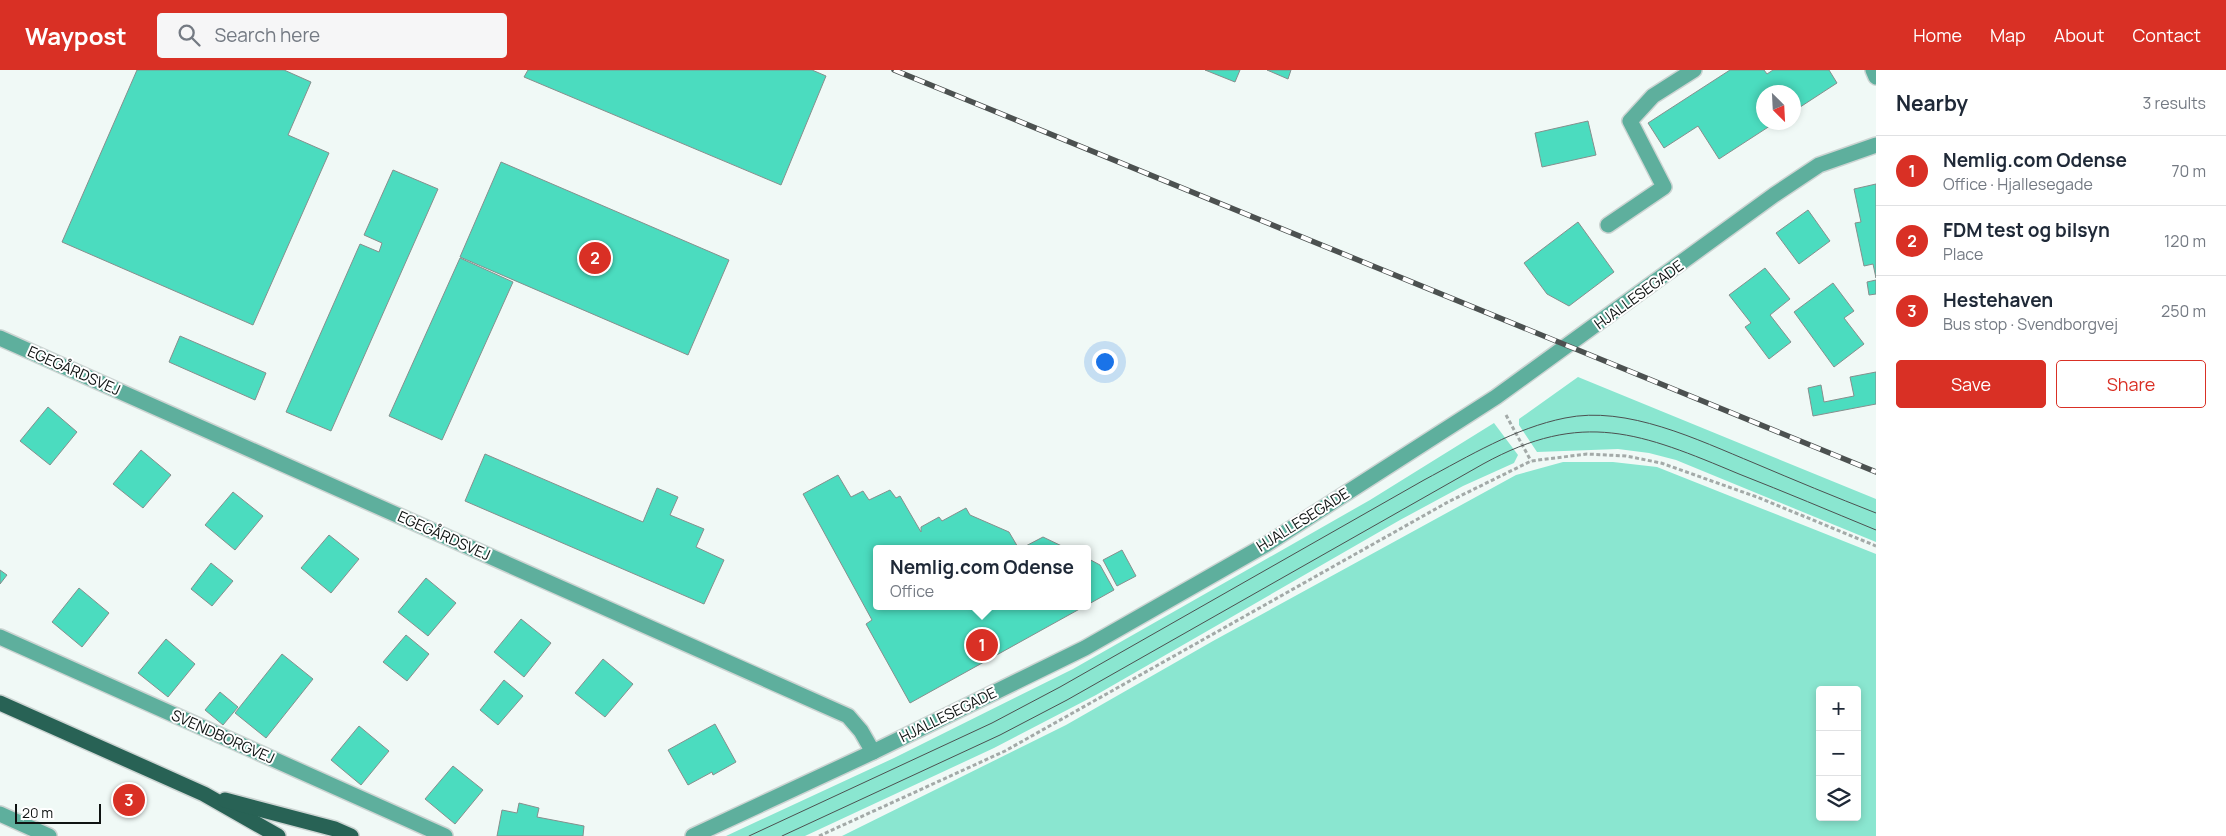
<!DOCTYPE html>
<meta charset="utf-8">
<style>
:root{--surface:#fff;--page:#f6f6f7;--text:#1f2937;--muted:#747a83;--line:#e0e1e3;--accent:#d93025}
body{margin:0;font-family:Manrope,sans-serif;background:var(--page);color:var(--text)}
.controls{position:absolute;right:15px;bottom:15px;display:grid;overflow:hidden;border-radius:5px;box-shadow:0 2px 8px #0003}
.controls button{width:45px;height:45px;display:grid;place-items:center;padding:0;border:0;border-bottom:1px solid var(--line);background:var(--surface);color:var(--text);font:25px sans-serif}
.compass{position:absolute;left:1756px;top:15px;width:45px;height:45px;border-radius:50%;background:var(--surface);box-shadow:0 2px 8px #0003;rotate:156deg}
.scale{position:absolute;left:15px;bottom:12px;width:86px;box-sizing:border-box;padding-left:5px;border:2px solid #0f1312;border-top:0;font-size:14px;line-height:18px;white-space:nowrap;color:#0f1312;-webkit-text-stroke:4px #fff;paint-order:stroke}
.you{position:absolute;left:1104px;top:291px;width:18px;height:18px;margin:-12px;border:4px solid #fff;border-radius:50%;background:#1a73e8;box-shadow:0 0 0 8px #1a73e833}
.badge{display:grid;place-items:center;width:32px;height:32px;border-radius:50%;background:var(--accent);color:#fff;font-size:16px;font-weight:700}
.pin{position:absolute;translate:-50% -50%;border:2px solid #fff;box-shadow:0 1px 5px #0006}
.popup{position:absolute;left:873px;top:475px;width:218px;height:65px;box-sizing:border-box;display:grid;place-content:center;border-radius:5px;background:var(--surface);filter:drop-shadow(0 1px 4px #0005);font-size:16px;white-space:nowrap;color:var(--muted)}
.popup b{font-size:19px;color:var(--text)}
.popup::after{content:'';position:absolute;left:50%;top:100%;margin-left:-10px;border:10px solid transparent;border-top-color:var(--surface)}
.list{margin:0;padding:0;list-style:none}
h2{display:flex;justify-content:space-between;align-items:center;height:65px;margin:0;padding:0 20px;font-size:21px}
h2 small{font-size:16px;font-weight:400;color:var(--muted)}
.list li{display:grid;grid-template-columns:32px 1fr auto;gap:15px;align-items:center;box-sizing:border-box;height:70px;padding:0 20px;border-top:1px solid var(--line)}
.list b{display:block;font-size:19px;white-space:nowrap}
.list p{margin:0;font-size:16px;white-space:nowrap;color:var(--muted)}
.list em{font-size:16px;font-style:normal;color:var(--muted)}
.actions{display:flex;gap:10px;padding:15px 20px}
.actions a{flex:1;padding:11px 0;border:1px solid var(--accent);border-radius:5px;text-align:center;font-size:18px;color:var(--accent)}
.actions .main{background:var(--accent);color:#fff}
.icon{flex:none;width:28px;height:28px;fill:none;stroke:currentColor;stroke-width:2;stroke-linecap:round;stroke-linejoin:round}
.map{position:relative;flex:none;width:1876px;height:766px;overflow:hidden}
header{display:flex;align-items:center;gap:30px;box-sizing:border-box;height:70px;padding:0 25px;background:var(--accent);color:#fff}
header strong{font-size:24px}
nav{display:flex;gap:28px;margin-inline-start:auto;font-size:18px}
.search{width:350px;height:45px;background:var(--page);display:flex;align-items:center;gap:12px;box-sizing:border-box;padding:0 18px;border-radius:5px;color:var(--muted);font-size:19px}
main{display:flex}
aside{flex:1;background:var(--surface)}
.map>svg:first-child{display:block}
</style>
<header>
<strong>Waypost</strong>
<div class="search"><svg class="icon" aria-label="search" viewBox="0 0 24 24"><circle cx="10" cy="10" r="6"/><path d="M15 15l6 6"/></svg>Search here</div>
<nav><a>Home</a><a>Map</a><a>About</a><a>Contact</a></nav>
</header>
<main>
<div class="map">
<svg width="1876" height="766" viewBox="0 0 1876 766">
<rect width="100%" height="100%" fill="#f0f9f6"/>
<g fill="#8ae6d0" fill-rule="evenodd">
<polygon points="1578,307 1876,429 1876,472 1676,390 1649,383 1618,379 1537,382 1519,355 1519,349"/>
<polygon points="1494,353 1518,385 1514,393 1463,416 1400,450 1096,625 994,678 805,766 726,766 894,688 1073,599 1370,430"/>
<path d="M1563,392H1613L1657,397L1876,484V766H842L1066,655L1213,571L1516,405ZM1820,620H1857V747H1820Z"/>
</g>
<g fill="#4bdcbf" stroke="#868f8d">
<polygon points="137,0 284,0 311,12 288,65 329,83 253,255 62,172"/>
<polygon points="528,0 812,0 826,6 781,115 524,7"/>
<polygon points="1205,0 1240,0 1235,12"/>
<polygon points="1267,0 1291,0 1288,9"/>
<polygon points="1730,0 1764,0 1767,4 1773,0 1829,0 1837,13 1794,41 1794,22 1764,22 1764,52 1776,52 1719,89 1698,56 1664,78 1648,53"/>
<polygon points="1588,51 1596,85 1542,97 1535,63"/>
<polygon points="501,92 729,190 688,285 460,187"/>
<polygon points="393,100 438,119 331,361 286,342 360,174 379,182 382,173 364,165"/>
<polygon points="1876,114 1876,208 1873,194 1864,196 1855,153 1861,152 1854,119"/>
<polygon points="1808,140 1830,171 1799,194 1776,163"/>
<polygon points="1578,152 1614,202 1569,236 1547,224 1524,193"/>
<polygon points="460,188 513,212 442,370 389,346"/>
<polygon points="1765,198 1790,229 1770,245 1791,272 1769,289 1745,257 1751,253 1729,225"/>
<polygon points="1876,210 1876,224 1869,225 1867,212"/>
<polygon points="1833,213 1854,241 1844,248 1864,274 1834,297 1794,242"/>
<polygon points="180,266 266,303 255,330 169,292"/>
<polygon points="1876,302 1876,334 1813,346 1808,318 1821,315 1824,332 1854,326 1850,307"/>
<polygon points="48,337 77,362 50,395 20,371"/>
<polygon points="141,380 171,405 143,438 113,414"/>
<polygon points="485,384 643,452 657,418 678,427 670,445 704,459 696,477 724,490 704,534 465,431"/>
<polygon points="838,405 851,427 863,421 869,430 890,420 896,428 900,426 921,462 921,457 939,447 942,451 966,438 970,445 1009,462 1019,479 877,479 877,536 1085,536 910,633 866,554 872,550 803,424"/>
<polygon points="233,422 263,446 235,480 205,455"/>
<polygon points="329,465 359,489 331,523 301,498"/>
<polygon points="1043,467 1068,479 1020,479"/>
<polygon points="1122,480 1136,506 1117,516 1103,490"/>
<polygon points="1087,488 1100,495 1114,520 1087,535"/>
<polygon points="211,493 233,511 212,536 191,519"/>
<polygon points="0,500 7,505 0,514"/>
<polygon points="426,508 456,533 428,566 398,542"/>
<polygon points="79,518 109,543 82,577 52,552"/>
<polygon points="521,549 551,573 524,607 494,582"/>
<polygon points="406,565 429,584 407,611 383,592"/>
<polygon points="166,569 195,594 168,627 138,603"/>
<polygon points="282,584 313,609 266,668 235,643"/>
<polygon points="603,589 633,614 605,647 575,623"/>
<polygon points="504,610 523,626 498,655 480,640"/>
<polygon points="220,622 238,637 223,655 205,640"/>
<polygon points="715,654 736,692 713,705 712,702 688,715 668,680"/>
<polygon points="359,656 389,681 361,715 331,690"/>
<polygon points="453,696 483,720 455,754 425,729"/>
<polygon points="519,733 539,738 537,747 584,756 583,766 497,766 502,740 517,743"/>
</g>
<g fill="none" stroke-linecap="round" stroke-linejoin="round">
<defs>
<g id="minor">
<polyline points="1873,0 1876,7"/>
<polyline points="1608,155 1664,117 1630,51 1653,26 1694,0"/>
<polyline points="0,268 848,646 861,661 873,682"/>
<polyline points="0,567 445,766"/>
<polyline points="0,744 49,766"/>
<polyline points="693,766 873,682 1085,578 1267,474 1496,327 1774,125 1819,95 1876,75"/>
</g>
<g id="major">
<polyline points="0,633 204,724 278,766"/>
<polyline points="225,730 335,759 351,766"/>
</g>
</defs>
<use href="#minor" stroke="#ccd4d2" stroke-width="18"/>
<use href="#major" stroke="#ccd4d2" stroke-width="18"/>
<g stroke="#a3aaa8" stroke-width="3" stroke-dasharray="4 2.5" stroke-linecap="butt">
<polyline points="1506,345 1531,391"/>
<polyline points="819,766 1005,681 1448,432 1531,391 1587,384 1626,386 1661,393 1757,427 1876,476"/>
</g>
<use href="#minor" stroke="#5eaf9d" stroke-width="15"/>
<use href="#major" stroke="#286255" stroke-width="15"/>
<g stroke="#4c5150" stroke-width="1">
<path d="M749,766L992,653L1060,617L1424,410C1469,386 1515,358 1565,348C1627,335 1698,370 1754,393C1794,410 1835,427 1876,443"/>
<path d="M782,766L1000,665L1067,630L1483,394C1583,339 1641,363 1739,404C1785,422 1830,441 1876,460"/>
</g>
<defs>
<polyline id="rail" points="894,0 1876,402"/>
</defs>
<use href="#rail" stroke="#4c5150" stroke-width="5.5"/>
<use href="#rail" stroke="#fff" stroke-width="4" stroke-dasharray="11" stroke-linecap="butt"/>
</g>
<g text-anchor="middle" stroke-width="4" stroke-linejoin="round" paint-order="stroke">
<g font-size="15" fill="#0f1312" stroke="#fff">
<text transform="translate(1639 225) rotate(-36)" y="5">HJALLESEGADE</text>
<text transform="translate(74 301) rotate(24)" y="5">EGEGÅRDSVEJ</text>
<text transform="translate(1303 450) rotate(-32)" y="5">HJALLESEGADE</text>
<text transform="translate(444 466) rotate(24)" y="5">EGEGÅRDSVEJ</text>
<text transform="translate(948 645) rotate(-26)" y="5">HJALLESEGADE</text>
<text transform="translate(223 667) rotate(24)" y="5">SVENDBORGVEJ</text>
</g>
</g>
</svg>
<div class="controls">
<button>+</button>
<button>−</button>
<button><svg class="icon" aria-label="layers" viewBox="0 0 24 24"><path d="M12 4l9 5-9 5-9-5zM3 14l9 5 9-5"/></svg></button>
</div>
<svg class="compass" viewBox="-18 -18 36 36"><path d="M0-13l5 13h-10z" fill="#e53935"/><path d="M0 13l5-13h-10z" fill="#747a83"/></svg>
<div class="scale">20 m</div>
<div class="you"></div>
<div class="pin badge" style="left:982px;top:575px">1</div>
<div class="popup"><b>Nemlig.com Odense</b>Office</div>
<div class="pin badge" style="left:595px;top:188px">2</div>
<div class="pin badge" style="left:129px;top:730px">3</div>
</div>
<aside>
<h2>Nearby<small>3 results</small></h2>
<ul class="list">
<li><span class="badge">1</span><div><b>Nemlig.com Odense</b><p>Office · Hjallesegade</p></div><em>70 m</em></li>
<li><span class="badge">2</span><div><b>FDM test og bilsyn</b><p>Place</p></div><em>120 m</em></li>
<li><span class="badge">3</span><div><b>Hestehaven</b><p>Bus stop · Svendborgvej</p></div><em>250 m</em></li>
</ul>
<div class="actions"><a class="main">Save</a><a>Share</a></div>
</aside>
</main>
